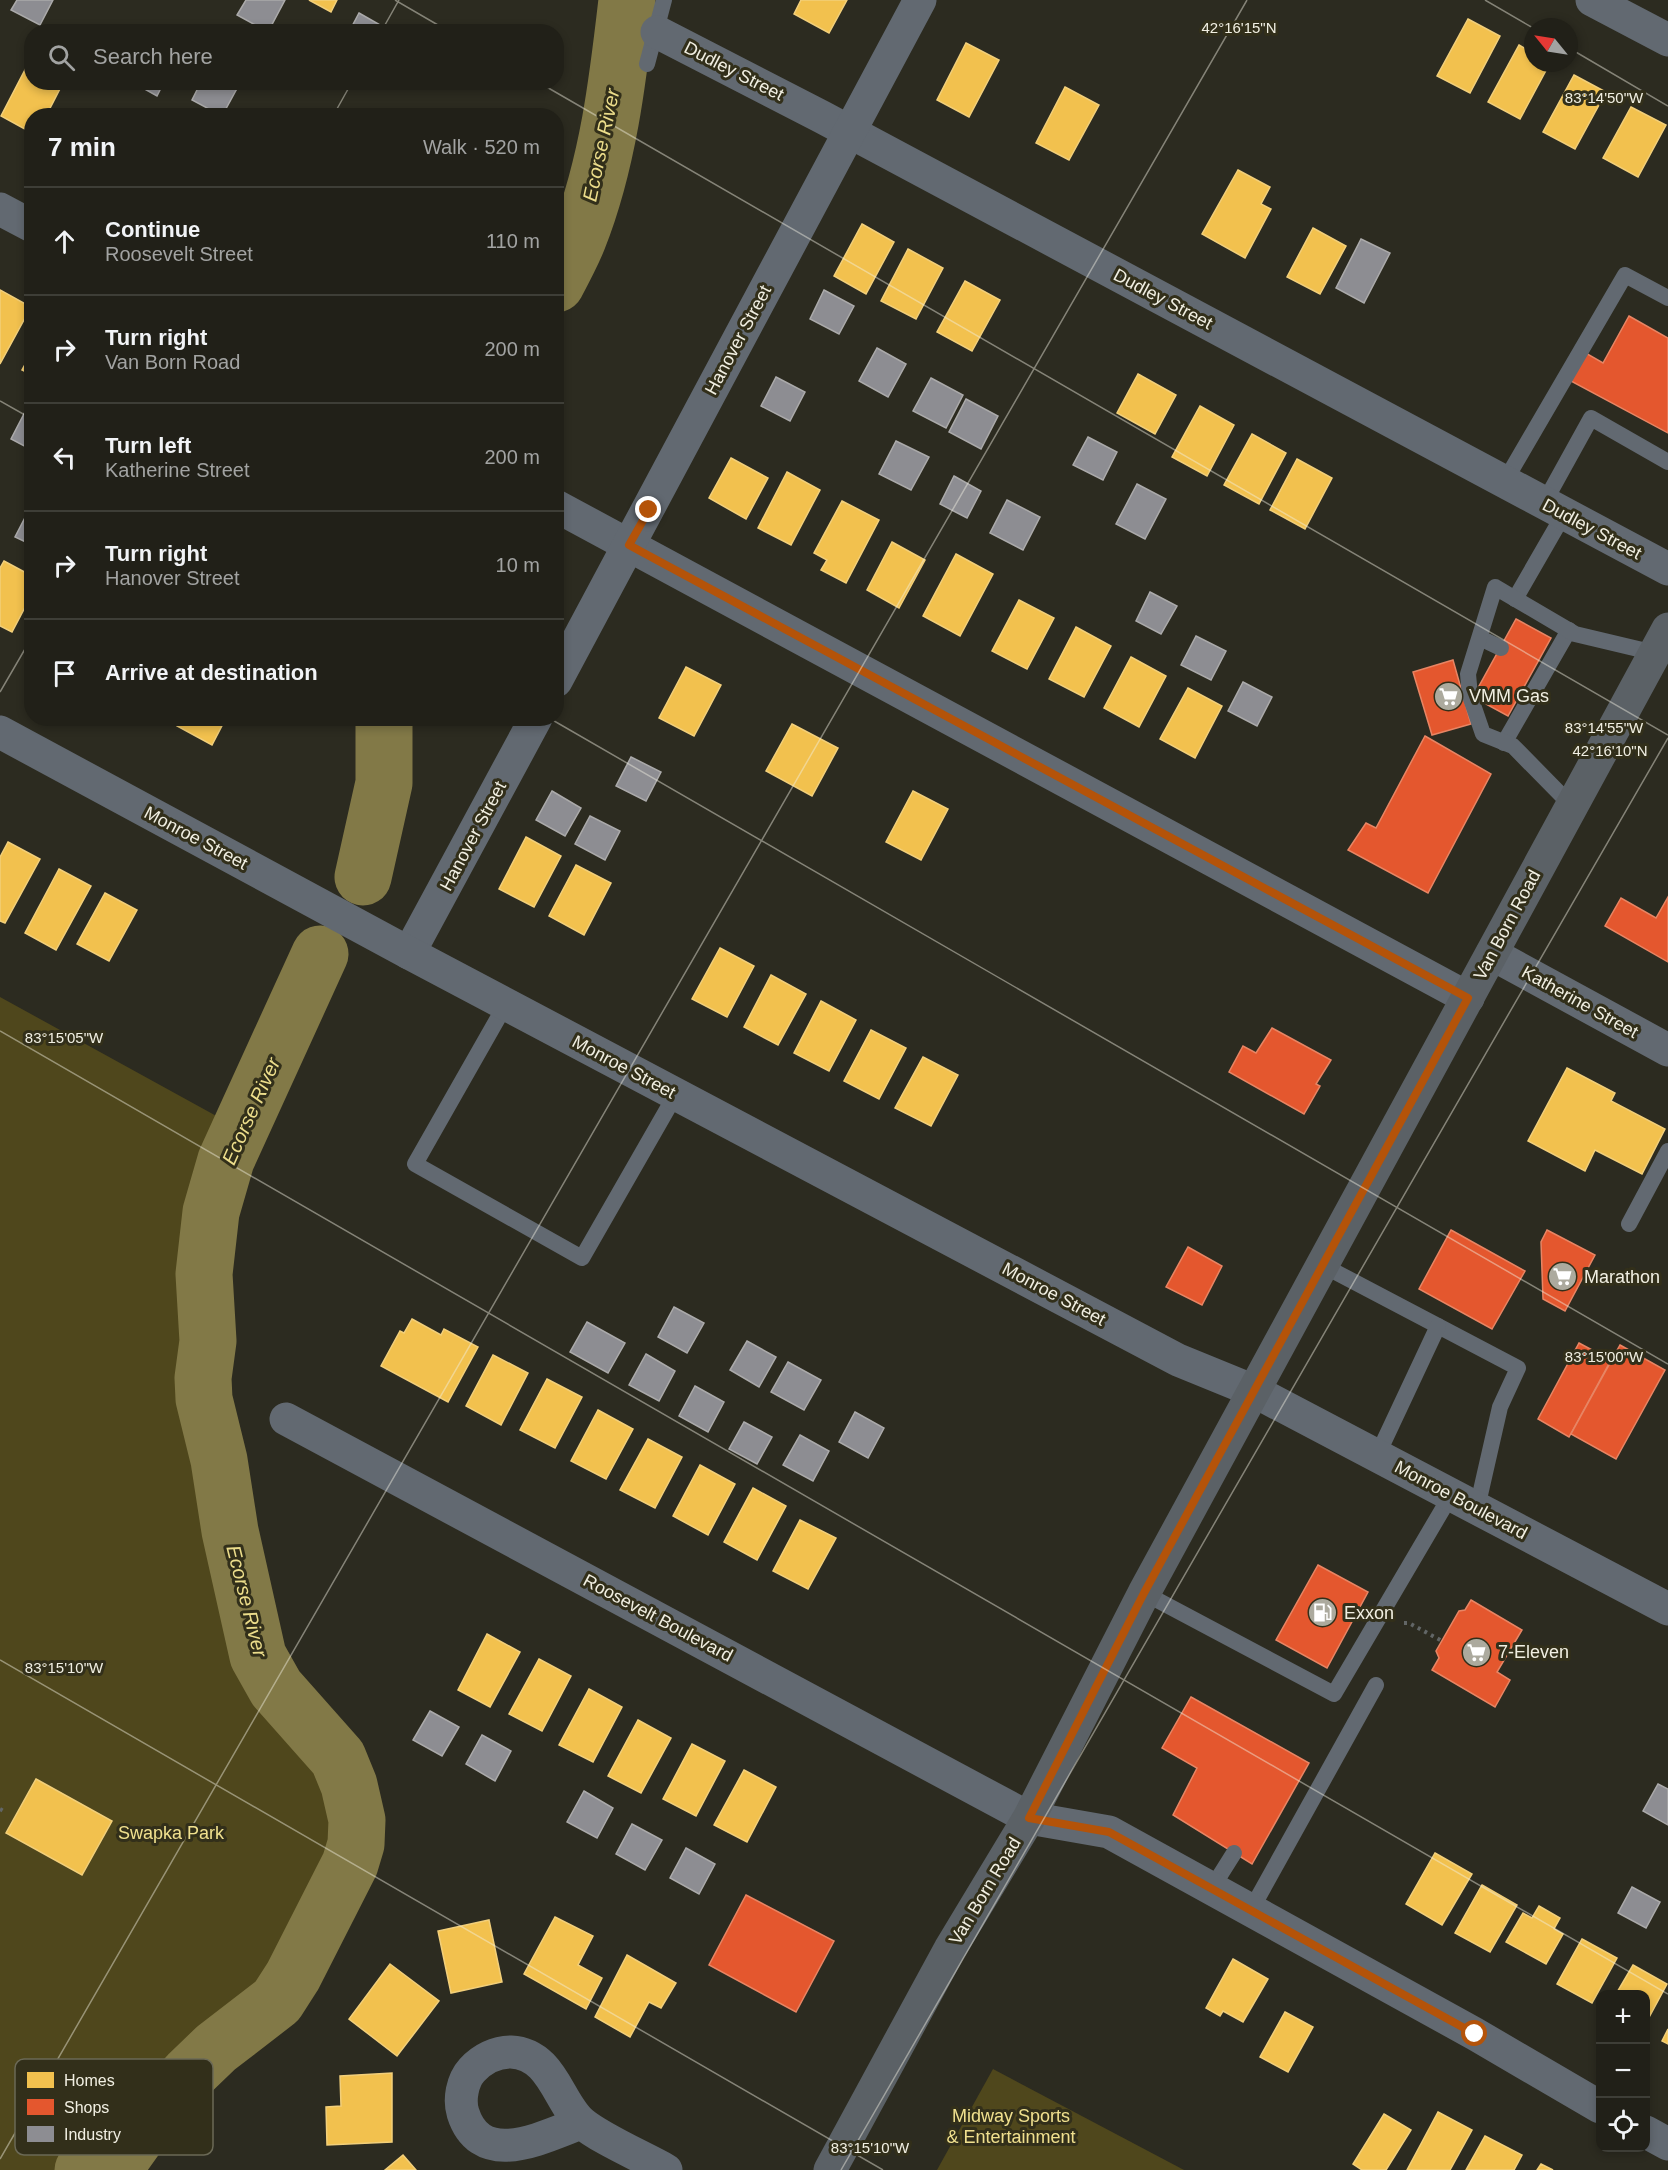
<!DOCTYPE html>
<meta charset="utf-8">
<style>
:root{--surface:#212018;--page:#292821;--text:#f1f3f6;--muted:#a2a3a2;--line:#3e3e37}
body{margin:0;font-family:Arial,sans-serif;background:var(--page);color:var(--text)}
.controls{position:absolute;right:18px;bottom:18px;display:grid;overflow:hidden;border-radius:12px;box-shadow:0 3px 9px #0003}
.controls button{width:54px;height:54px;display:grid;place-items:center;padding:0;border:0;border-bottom:2px solid var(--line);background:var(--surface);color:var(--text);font:30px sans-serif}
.compass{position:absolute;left:1524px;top:18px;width:54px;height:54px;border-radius:50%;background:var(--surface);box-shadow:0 3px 9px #0003;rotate:300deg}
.stop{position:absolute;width:18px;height:18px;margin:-14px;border:4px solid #b45309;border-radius:50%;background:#fff}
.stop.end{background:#b45309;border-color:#fff;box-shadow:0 2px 6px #0008}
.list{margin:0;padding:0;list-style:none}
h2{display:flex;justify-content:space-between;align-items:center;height:78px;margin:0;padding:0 24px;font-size:26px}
h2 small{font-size:20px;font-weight:400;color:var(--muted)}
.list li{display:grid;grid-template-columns:39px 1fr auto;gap:18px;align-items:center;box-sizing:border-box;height:108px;padding:0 24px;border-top:2px solid var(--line)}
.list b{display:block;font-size:22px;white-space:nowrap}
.list p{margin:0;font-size:20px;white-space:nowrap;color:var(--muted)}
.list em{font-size:20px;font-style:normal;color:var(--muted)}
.icon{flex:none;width:33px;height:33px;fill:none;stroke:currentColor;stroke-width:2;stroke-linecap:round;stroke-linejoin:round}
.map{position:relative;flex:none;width:1668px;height:2170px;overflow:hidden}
.search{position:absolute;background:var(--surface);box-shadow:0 3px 9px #0003;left:24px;top:24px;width:540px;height:66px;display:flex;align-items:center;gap:15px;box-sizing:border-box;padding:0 21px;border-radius:24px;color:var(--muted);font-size:22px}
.panel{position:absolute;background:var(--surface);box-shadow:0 3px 9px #0003;left:24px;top:108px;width:540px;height:618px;border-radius:24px}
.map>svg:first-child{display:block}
</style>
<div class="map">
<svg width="1668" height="2170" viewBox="0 0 1668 2170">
<rect width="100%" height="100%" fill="#2c2b20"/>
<g fill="#4f471c">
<polygon points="0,997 240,1129 226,1160 211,1212 204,1274 208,1341 203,1378 204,1399 219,1460 230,1531 258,1656 276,1688 338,1758 349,1785 357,1820 356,1844 350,1864 293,1976 277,2001 216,2048 189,2074 155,2111 125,2153 83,2170 0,2170"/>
<polygon points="993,2069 1184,2170 937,2170"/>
</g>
<g fill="#f2c14e" stroke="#f2cf7a" stroke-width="1.5">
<polygon points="309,0 337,0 331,12"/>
<polygon points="801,0 847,0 829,33 794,14"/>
<polygon points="1468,19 1500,36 1470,93 1437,76"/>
<polygon points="966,43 999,60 969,117 937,100"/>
<polygon points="1519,45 1533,53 1533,63 1550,63 1520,119 1488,102"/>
<polygon points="28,64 32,66 32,82 63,83 46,116 32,116 32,133 1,116"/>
<polygon points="1574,75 1606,92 1575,149 1543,132"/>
<polygon points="1065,87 1099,105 1069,160 1036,143"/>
<polygon points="1631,107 1666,125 1638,177 1603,158"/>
<polygon points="1238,170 1270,187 1261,204 1271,209 1245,258 1202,234"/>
<polygon points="862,224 894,242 866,294 834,276"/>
<polygon points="1313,228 1346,246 1320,294 1287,277"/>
<polygon points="908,249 943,268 916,319 881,301"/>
<polygon points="965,281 1000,300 972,351 937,332"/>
<polygon points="0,290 31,307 0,364"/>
<polygon points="32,352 32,375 22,370"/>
<polygon points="1138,374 1176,395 1155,434 1117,413"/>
<polygon points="1200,406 1234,425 1207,476 1172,457"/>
<polygon points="1252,434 1286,453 1259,504 1224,485"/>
<polygon points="731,458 768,478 746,519 709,498"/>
<polygon points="1297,459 1332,478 1305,529 1270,510"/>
<polygon points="787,472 820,490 791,545 758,528"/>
<polygon points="842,501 879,520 846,583 821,570 827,560 814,553"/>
<polygon points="892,542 925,560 899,608 867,590"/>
<polygon points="956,554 993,574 960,636 923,616"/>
<polygon points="4,561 32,576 32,594 12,632 0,626 0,568"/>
<polygon points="1019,600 1054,618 1027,669 992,651"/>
<polygon points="1076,627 1111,646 1084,697 1049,679"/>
<polygon points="1131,657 1166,676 1139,727 1104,708"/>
<polygon points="686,667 721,685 694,736 659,718"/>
<polygon points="1188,688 1222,706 1195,758 1160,739"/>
<polygon points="181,718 226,718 212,745 177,726"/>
<polygon points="792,724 838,748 812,796 766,771"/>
<polygon points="913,791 948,809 921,860 886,842"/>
<polygon points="526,837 561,856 534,907 499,889"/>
<polygon points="8,842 40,859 5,923 0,921 0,857"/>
<polygon points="576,865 611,883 584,935 549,916"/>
<polygon points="59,869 91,886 56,950 25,933"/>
<polygon points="105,893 137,910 109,961 77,944"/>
<polygon points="720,948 754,966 727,1017 692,999"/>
<polygon points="771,975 806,994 778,1045 744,1027"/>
<polygon points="821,1001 856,1020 829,1071 794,1053"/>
<polygon points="871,1030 906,1048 879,1099 844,1081"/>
<polygon points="923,1057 958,1075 931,1126 895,1108"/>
<polygon points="1567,1068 1615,1093 1611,1101 1665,1129 1642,1174 1595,1150 1585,1171 1528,1141"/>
<polygon points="412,1319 441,1335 444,1329 478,1347 448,1402 381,1366 400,1331 404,1333"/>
<polygon points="493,1355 528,1373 501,1425 466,1406"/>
<polygon points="547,1379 582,1397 555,1448 520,1430"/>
<polygon points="598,1410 633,1429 606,1479 571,1461"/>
<polygon points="648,1439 682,1457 655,1508 620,1490"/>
<polygon points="700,1465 735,1484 708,1535 673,1516"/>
<polygon points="753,1488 786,1506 757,1560 724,1542"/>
<polygon points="800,1520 836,1538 808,1589 773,1571"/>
<polygon points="487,1634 520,1652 490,1707 458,1690"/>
<polygon points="539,1659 571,1676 542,1731 509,1714"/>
<polygon points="589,1689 622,1707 593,1762 559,1745"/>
<polygon points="638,1720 671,1738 641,1793 608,1776"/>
<polygon points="692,1744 725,1761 696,1816 663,1799"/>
<polygon points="744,1770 776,1787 747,1842 714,1825"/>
<polygon points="36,1779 112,1821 82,1875 6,1833"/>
<polygon points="1435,1853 1472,1874 1442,1925 1406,1904"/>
<polygon points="1482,1885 1517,1905 1490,1952 1455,1933"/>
<polygon points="1539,1906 1560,1918 1554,1929 1563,1934 1546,1964 1506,1942 1523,1913 1532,1918"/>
<polygon points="555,1917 593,1936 578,1965 602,1978 586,2009 524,1974"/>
<polygon points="489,1920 502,1982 451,1993 438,1931"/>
<polygon points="1582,1939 1617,1958 1592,2003 1557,1984"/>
<polygon points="627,1955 676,1983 661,2008 649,2002 630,2037 595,2017"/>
<polygon points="1233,1959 1268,1979 1243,2022 1223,2011 1220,2016 1206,2008"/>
<polygon points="390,1964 439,2001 397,2056 349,2019"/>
<polygon points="1633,1965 1667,1984 1646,2023 1646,1994 1616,1994"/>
<polygon points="1285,2012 1313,2027 1288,2072 1260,2057"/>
<polygon points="1668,2029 1668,2044 1662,2041"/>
<polygon points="392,2073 392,2142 327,2145 326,2107 341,2106 340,2076"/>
<polygon points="1438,2112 1472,2130 1450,2170 1407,2170"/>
<polygon points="1384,2114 1411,2130 1386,2170 1362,2170 1353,2164"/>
<polygon points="1485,2136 1522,2155 1514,2170 1466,2170"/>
<polygon points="403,2155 416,2170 385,2170"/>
<polygon points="1541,2164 1553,2170 1537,2170"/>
</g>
<g fill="#e4572e" stroke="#e88564" stroke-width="1.5">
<polygon points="1629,316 1668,338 1668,433 1569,380 1584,352 1603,363"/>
<polygon points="1516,619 1551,638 1508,716 1473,697"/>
<polygon points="1453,660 1471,724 1432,735 1413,672"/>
<polygon points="1425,736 1491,774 1428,893 1348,850 1366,823 1376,828"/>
<polygon points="1668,897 1668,962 1605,926 1621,898 1656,918"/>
<polygon points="1272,1028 1331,1060 1316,1084 1320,1086 1304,1114 1229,1072 1243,1046 1256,1053"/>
<polygon points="1451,1230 1525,1271 1492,1329 1419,1289"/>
<polygon points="1547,1230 1595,1255 1565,1311 1543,1299 1541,1242"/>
<polygon points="1188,1247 1222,1266 1202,1305 1166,1287"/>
<polygon points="1579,1343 1611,1360 1569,1437 1538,1419"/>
<polygon points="1620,1345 1665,1370 1616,1459 1571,1434"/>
<polygon points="1318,1565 1368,1592 1327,1668 1276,1640"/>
<polygon points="1471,1600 1522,1630 1497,1672 1510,1680 1495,1707 1432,1670 1439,1658 1436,1651 1459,1611 1465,1610"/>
<polygon points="1191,1697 1309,1763 1252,1864 1173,1815 1197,1768 1162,1748"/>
<polygon points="746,1895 834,1941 796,2012 709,1965"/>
</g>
<g fill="#8d8d92" stroke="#abaaaa" stroke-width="1.5">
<polygon points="17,0 53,0 40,25 11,10"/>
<polygon points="246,0 285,0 268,32 237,15"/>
<polygon points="359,13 389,30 388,32 349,32"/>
<polygon points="132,82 164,82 157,96"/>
<polygon points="201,82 240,83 222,116 192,100"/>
<polygon points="1361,239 1390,253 1364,303 1336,288"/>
<polygon points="824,290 854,306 839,334 810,319"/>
<polygon points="877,348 906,364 888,397 859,381"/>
<polygon points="776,377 805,392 790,421 761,406"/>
<polygon points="931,378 963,395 946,428 913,411"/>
<polygon points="966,399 998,416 981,449 949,432"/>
<polygon points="26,410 32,413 32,450 11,439"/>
<polygon points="1088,437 1117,452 1103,480 1073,465"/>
<polygon points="896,441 929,457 911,490 879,474"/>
<polygon points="954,476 981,491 967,518 940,504"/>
<polygon points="1137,484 1166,499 1145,539 1116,524"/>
<polygon points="1007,500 1040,517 1023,550 990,533"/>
<polygon points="29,510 32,511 32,545 15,537"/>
<polygon points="1150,592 1177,606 1161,634 1136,621"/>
<polygon points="1196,636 1226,651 1211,680 1181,665"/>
<polygon points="1243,682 1272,697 1257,726 1228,711"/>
<polygon points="631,757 661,772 646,801 616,786"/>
<polygon points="552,791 581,808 565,836 536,820"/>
<polygon points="590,816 620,831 605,860 575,844"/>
<polygon points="674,1307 704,1323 687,1353 658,1337"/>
<polygon points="587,1322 625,1343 608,1373 570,1352"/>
<polygon points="747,1341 776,1357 759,1387 730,1370"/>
<polygon points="646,1354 675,1371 659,1401 629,1385"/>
<polygon points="788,1362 821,1380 804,1410 771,1392"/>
<polygon points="695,1386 724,1402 708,1432 679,1416"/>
<polygon points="855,1412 884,1428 868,1458 839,1442"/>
<polygon points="744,1422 772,1437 757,1464 729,1449"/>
<polygon points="800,1435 829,1451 813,1481 783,1465"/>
<polygon points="430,1711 459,1727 442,1756 413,1740"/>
<polygon points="482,1735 511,1751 495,1781 466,1764"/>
<polygon points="1658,1784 1668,1789 1668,1825 1643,1811"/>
<polygon points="584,1791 613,1808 597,1838 567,1822"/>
<polygon points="632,1824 662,1840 645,1870 616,1854"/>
<polygon points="686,1848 715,1864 699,1894 670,1878"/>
<polygon points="1632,1887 1660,1902 1646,1928 1618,1913"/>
</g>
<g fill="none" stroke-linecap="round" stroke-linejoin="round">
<g stroke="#827947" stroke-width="57">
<path d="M556,284C564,269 572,254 578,239C608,164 618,79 627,0"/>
<polyline points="363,877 384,783 384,718"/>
<polyline points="83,2170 125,2153 155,2111 189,2074 216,2048 277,2001 293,1976 350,1864 356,1844 357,1820 349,1785 338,1758 276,1688 258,1656 230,1531 219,1460 204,1399 203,1378 208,1341 204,1274 211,1212 226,1160 320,954"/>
</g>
<g stroke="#626666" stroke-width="4" stroke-dasharray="3 4.5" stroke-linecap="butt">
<polyline points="1404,1623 1409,1623 1442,1641"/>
<polyline points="0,1809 5,1812"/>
</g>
<g stroke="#626971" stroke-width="16">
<polyline points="647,64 664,0"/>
<polyline points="1505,481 1625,275 1668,298"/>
<polyline points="1544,503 1591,418 1668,462"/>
<polyline points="1515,599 1564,514"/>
<polyline points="1480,638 1501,648"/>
<polyline points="1504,743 1569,630"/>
<polyline points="1572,806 1513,746 1483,734 1470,696 1468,674 1495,587 1575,634 1655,653"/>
<polyline points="506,1004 415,1164 582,1258 676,1094"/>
<polyline points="1629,1224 1668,1151"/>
<polyline points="1322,1265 1518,1368 1500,1407 1477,1508"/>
<polyline points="1377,1456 1438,1326"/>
<polyline points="1144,1593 1334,1694 1451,1495"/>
<polyline points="1212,1888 1234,1853"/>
<polyline points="1251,1910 1376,1685"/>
</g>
<g stroke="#626971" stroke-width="33">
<polyline points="1592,0 1668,40"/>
<polyline points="657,32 822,117 1668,569"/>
<polyline points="0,209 32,226"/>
<polyline points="556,506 1468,998"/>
<polyline points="556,681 920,0"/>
<polyline points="409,953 536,718"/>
<polyline points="1492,954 1668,1050"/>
<polyline points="286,1419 1029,1818 1109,1832 1475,2034 1600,2107"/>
<path d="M581,2123C543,2137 481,2170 463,2113C459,2100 462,2081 472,2070C482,2059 496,2052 511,2052C553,2054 558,2103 582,2123C601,2139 643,2157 666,2170"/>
<polyline points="1646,2132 1668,2144"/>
</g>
<polyline stroke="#626971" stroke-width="33" points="0,732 409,953 1178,1360 1254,1391 1668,1609"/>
<polyline stroke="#5b6166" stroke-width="33" points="830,2170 950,1949 1029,1818 1144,1593 1668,629"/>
</g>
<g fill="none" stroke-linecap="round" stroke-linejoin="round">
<polyline stroke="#b45309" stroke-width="8" points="649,510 629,545 1468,998 1144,1593 1029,1818 1109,1832 1475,2034"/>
</g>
<path fill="none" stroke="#f1efe2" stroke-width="1.5" stroke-opacity="0.45" d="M395,0L450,32M1485,0L1533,28M381,32L399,0M1569,48L1668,106M538,82L1668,735M333,116L352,82M0,401L32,419M0,692L32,637M549,718L1668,1364M0,1031L1668,1994M0,1660L883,2170M0,2159L1247,0M841,2170L1668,738"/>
<defs>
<symbol id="supermarket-disc" viewBox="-11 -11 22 22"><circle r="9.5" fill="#acaa9e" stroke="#322f1a"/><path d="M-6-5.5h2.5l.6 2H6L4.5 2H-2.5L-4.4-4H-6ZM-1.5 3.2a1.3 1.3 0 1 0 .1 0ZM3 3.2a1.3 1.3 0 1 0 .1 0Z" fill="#fff"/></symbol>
<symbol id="fuel-disc" viewBox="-11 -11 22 22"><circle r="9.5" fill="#acaa9e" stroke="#322f1a"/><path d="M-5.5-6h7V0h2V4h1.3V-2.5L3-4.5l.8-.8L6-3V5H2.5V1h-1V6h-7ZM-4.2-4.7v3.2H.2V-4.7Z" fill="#fff"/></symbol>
</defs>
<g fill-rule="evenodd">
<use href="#supermarket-disc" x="1432" y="680" width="33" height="33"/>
<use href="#supermarket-disc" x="1546" y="1260" width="33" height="33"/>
<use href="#fuel-disc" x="1306" y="1596" width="33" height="33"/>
<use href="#supermarket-disc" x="1460" y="1636" width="33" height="33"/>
</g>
<g text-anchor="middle" stroke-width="6" stroke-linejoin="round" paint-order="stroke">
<g font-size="18" fill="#f1efe2" stroke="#322f1a">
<text transform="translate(734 71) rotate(27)" y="6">Dudley Street</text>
<text transform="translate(1163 299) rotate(28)" y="6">Dudley Street</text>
<text transform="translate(738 340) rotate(-62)" y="6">Hanover Street</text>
<text transform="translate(1592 529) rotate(28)" y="6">Dudley Street</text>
<text transform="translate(473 836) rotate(-62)" y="6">Hanover Street</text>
<text transform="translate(196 838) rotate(28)" y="6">Monroe Street</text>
<text transform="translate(1507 925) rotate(-62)" y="6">Van Born Road</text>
<text transform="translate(1580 1002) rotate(29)" y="6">Katherine Street</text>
<text transform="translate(624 1067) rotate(28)" y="6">Monroe Street</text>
<text transform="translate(1054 1294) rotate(28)" y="6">Monroe Street</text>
<text transform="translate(1461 1500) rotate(28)" y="6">Monroe Boulevard</text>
<text transform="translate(658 1618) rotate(28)" y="6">Roosevelt Boulevard</text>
<text transform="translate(985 1891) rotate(-59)" y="6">Van Born Road</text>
</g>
<g font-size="18" fill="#f1efe2" stroke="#322f1a" text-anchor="start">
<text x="1469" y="702">VMM Gas</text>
<text x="1584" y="1283">Marathon</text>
<text x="1344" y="1619">Exxon</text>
<text x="1498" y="1658">7-Eleven</text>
</g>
<g font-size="18" fill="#f0e08e" stroke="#322f1a">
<text x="171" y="1839">Swapka Park</text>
<text x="1011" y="2122">Midway Sports<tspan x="1011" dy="21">&amp; Entertainment</tspan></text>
</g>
<g font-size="20" font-style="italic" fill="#ecdd8b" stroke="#322f1a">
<text transform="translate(601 145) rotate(-78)" y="7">Ecorse River</text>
<text transform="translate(251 1111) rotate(-66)" y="7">Ecorse River</text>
<text transform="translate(247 1601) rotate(76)" y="7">Ecorse River</text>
</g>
</g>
<rect x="15" y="2059" width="198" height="96" rx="9" fill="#322f1a" stroke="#6b6956" stroke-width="1.5"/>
<rect x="27" y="2072" width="27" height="16" fill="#f2c14e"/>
<rect x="27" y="2099" width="27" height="16" fill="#e4572e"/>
<rect x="27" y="2126" width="27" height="16" fill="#8d8d92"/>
<g font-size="16" fill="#f1efe2">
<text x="64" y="2086">Homes</text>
<text x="64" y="2113">Shops</text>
<text x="64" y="2140">Industry</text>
</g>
<g font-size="15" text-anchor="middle" fill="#f1efe2" stroke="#322f1a" stroke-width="6" stroke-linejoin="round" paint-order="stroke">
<text x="1239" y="33">42°16'15"N</text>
<text x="1604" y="103">83°14'50"W</text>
<text x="1604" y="733">83°14'55"W</text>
<text x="1610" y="756">42°16'10"N</text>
<text x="64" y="1043">83°15'05"W</text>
<text x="1604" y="1362">83°15'00"W</text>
<text x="64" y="1673">83°15'10"W</text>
<text x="870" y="2153">83°15'10"W</text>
</g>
</svg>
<div class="controls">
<button>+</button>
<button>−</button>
<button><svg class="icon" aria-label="locate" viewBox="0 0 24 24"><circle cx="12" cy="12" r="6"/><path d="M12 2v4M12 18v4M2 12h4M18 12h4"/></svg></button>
</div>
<svg class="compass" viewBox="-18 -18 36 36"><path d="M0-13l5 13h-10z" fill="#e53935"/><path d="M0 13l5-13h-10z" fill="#a2a3a2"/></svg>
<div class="stop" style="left:1475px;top:2034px"></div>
<div class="stop end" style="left:649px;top:510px"></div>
<div class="search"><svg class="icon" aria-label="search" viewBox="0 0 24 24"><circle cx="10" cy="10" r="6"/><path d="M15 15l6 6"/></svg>Search here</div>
<section class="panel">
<h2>7 min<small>Walk · 520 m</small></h2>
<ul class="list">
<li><svg class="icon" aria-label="ahead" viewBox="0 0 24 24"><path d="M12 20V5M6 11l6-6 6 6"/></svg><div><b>Continue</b><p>Roosevelt Street</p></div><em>110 m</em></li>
<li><svg class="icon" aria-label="right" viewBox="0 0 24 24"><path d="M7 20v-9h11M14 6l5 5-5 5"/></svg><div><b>Turn right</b><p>Van Born Road</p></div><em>200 m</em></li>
<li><svg class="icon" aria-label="left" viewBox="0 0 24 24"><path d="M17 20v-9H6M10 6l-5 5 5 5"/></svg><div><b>Turn left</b><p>Katherine Street</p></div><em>200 m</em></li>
<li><svg class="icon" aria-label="right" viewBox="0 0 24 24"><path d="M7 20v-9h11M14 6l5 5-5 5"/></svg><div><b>Turn right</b><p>Hanover Street</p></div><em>10 m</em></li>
<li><svg class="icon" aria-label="arrive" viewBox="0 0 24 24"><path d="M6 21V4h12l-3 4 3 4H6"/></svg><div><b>Arrive at destination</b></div></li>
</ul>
</section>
</div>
